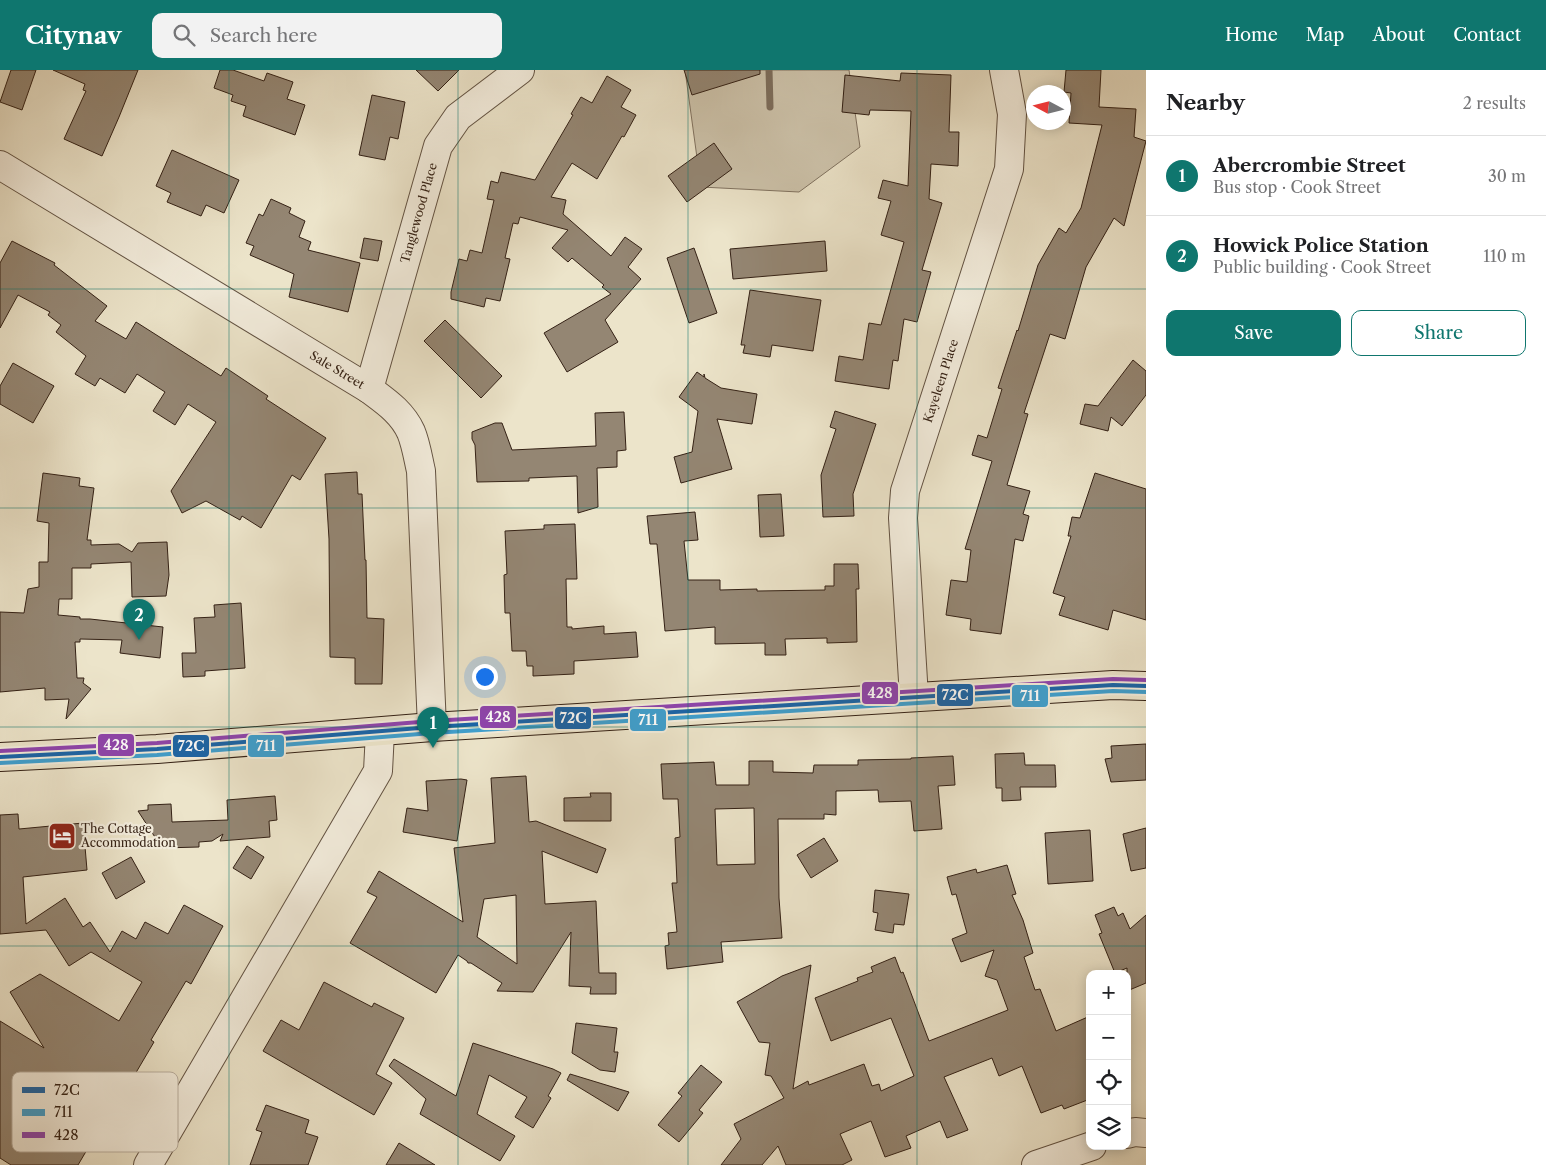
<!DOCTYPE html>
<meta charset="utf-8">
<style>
:root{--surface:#fff;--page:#f2f2f2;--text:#202124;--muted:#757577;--line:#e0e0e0;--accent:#0f766e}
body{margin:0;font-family:"Libre Caslon Text",serif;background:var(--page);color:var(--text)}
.controls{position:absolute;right:15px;bottom:15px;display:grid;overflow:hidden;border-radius:10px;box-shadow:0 2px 12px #0003}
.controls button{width:45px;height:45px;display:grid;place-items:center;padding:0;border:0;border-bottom:1px solid var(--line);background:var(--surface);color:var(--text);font:25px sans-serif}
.compass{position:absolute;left:1026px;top:15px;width:45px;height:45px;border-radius:50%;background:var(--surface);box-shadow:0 2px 12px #0003;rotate:277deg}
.you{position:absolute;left:484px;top:606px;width:18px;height:18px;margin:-12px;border:4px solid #fff;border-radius:50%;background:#1a73e8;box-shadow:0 0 0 8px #1a73e833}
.badge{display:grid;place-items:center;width:32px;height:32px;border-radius:50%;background:var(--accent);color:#fff;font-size:16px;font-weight:700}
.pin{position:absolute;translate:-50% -41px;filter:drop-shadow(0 1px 2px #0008)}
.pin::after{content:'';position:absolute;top:26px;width:18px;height:15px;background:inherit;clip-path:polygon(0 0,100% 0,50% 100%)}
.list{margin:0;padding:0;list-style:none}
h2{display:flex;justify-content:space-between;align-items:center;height:65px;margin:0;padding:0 20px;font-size:21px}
h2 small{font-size:16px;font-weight:400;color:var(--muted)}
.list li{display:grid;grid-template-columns:32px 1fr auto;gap:15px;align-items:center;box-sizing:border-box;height:80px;padding:0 20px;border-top:1px solid var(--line)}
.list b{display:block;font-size:19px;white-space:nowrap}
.list p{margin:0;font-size:16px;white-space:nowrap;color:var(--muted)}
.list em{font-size:16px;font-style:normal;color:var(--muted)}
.actions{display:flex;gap:10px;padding:15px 20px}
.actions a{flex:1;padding:11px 0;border:1px solid var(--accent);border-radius:10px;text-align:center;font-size:18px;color:var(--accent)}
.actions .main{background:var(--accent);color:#fff}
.icon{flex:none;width:28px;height:28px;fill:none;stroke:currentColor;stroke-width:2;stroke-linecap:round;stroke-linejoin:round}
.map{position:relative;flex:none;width:1146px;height:1095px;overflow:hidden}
header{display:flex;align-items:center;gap:30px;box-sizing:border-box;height:70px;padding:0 25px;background:var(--accent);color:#fff}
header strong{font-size:24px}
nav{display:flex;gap:28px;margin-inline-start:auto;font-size:18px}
.search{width:350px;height:45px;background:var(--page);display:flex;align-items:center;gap:12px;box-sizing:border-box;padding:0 18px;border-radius:10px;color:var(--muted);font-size:19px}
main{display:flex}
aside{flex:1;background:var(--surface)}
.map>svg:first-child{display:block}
</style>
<header>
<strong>Citynav</strong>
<div class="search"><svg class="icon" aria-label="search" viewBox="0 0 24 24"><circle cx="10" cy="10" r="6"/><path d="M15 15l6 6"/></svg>Search here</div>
<nav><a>Home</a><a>Map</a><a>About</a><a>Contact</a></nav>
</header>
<main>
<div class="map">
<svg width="1146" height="1095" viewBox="0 0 1146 1095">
<rect width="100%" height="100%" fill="#ece4ca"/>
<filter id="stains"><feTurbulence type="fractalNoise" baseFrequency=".004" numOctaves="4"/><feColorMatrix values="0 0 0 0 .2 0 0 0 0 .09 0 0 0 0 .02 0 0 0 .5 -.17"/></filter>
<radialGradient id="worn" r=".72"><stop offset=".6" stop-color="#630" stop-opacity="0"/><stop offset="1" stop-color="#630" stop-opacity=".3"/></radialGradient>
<polygon fill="#cdc3ab" stroke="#807260" points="685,0 849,0 860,77 799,122 701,117"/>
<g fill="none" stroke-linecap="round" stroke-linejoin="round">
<polyline stroke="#7d6e5c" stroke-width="7" points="769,0 770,37"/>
</g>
<g fill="#948673" stroke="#342115" fill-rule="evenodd">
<polygon points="11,0 36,0 22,40 0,32"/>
<polygon points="53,0 138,0 119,47 102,86 64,69 86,21 83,20 85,14"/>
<polygon points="220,0 233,0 264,11 267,3 293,12 287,29 305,35 295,65 243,46 246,36 231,31 233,25 214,18"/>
<polygon points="416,0 459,0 438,21"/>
<polygon points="684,0 760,0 760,4 692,25"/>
<polygon points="1066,0 1101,0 1099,37 1136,39 1134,67 1146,71 1124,156 1114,148 1086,197 1065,269 1050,264 1024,343 1028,344 1007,415 1030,421 1023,444 1029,446 1023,471 1015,469 1001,564 970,560 971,549 946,545 951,510 967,512 971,480 965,479 992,391 972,385 978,365 987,368 1002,319 998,318 1017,260 1018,261 1038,195 1059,158 1066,163 1081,138 1102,55 1069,53 1071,23 1064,22"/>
<polygon points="901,3 951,5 949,62 959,62 958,96 931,94 929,129 942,133 922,200 931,202 917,252 904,249 898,291 893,290 889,319 835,311 839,286 863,290 869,253 881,255 904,172 881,165 891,131 878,128 883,110 908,116 911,41 870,40 869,45 842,42 845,5 900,11"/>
<polygon points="607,6 631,20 621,37 636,45 624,67 622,66 597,109 572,93 551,127 566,130 563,144 611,186 625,167 642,179 628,197 641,209 605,250 618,272 567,302 544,263 611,224 602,217 604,215 572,188 568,192 552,178 568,160 520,147 518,154 513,153 505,188 510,189 500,231 486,228 484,237 451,229 451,222 459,189 467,191 470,180 482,183 494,130 487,129 491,111 498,113 501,102 535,110 573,45 571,44 581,27 592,33"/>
<polygon points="372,25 405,32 398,69 390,67 385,90 359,85"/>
<polygon points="714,73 732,99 687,132 668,106"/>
<polygon points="172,80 239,110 224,143 206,135 201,146 167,132 171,123 156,116"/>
<polygon points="271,129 291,138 289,143 305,151 299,167 311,172 308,180 360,193 348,242 289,227 294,204 250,185 254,176 246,173 259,144 263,146"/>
<polygon points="364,168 382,171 378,191 360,188"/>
<polygon points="12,171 55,193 54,195 107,236 95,251 126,269 136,252 221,306 226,298 268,326 266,329 326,368 300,410 292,405 261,458 242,446 240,450 206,431 182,443 171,421 216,352 188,334 175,355 153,341 165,322 137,304 125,323 100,308 95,316 75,304 86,286 56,262 61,255 48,245 50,242 18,225 0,258 0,193"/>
<polygon points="825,171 827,201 733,209 730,179"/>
<polygon points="694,178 717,243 689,253 667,188"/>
<polygon points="750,220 821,230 813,281 772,275 770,287 743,283 745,275 741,275"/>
<polygon points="445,250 502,306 481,328 424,271"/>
<polygon points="1133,290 1146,301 1146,325 1122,356 1111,347 1108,361 1080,354 1085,334 1098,336"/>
<polygon points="13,293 54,316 33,353 0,334 0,316"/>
<polygon points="697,302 704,307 704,304 705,308 721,318 757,324 752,354 717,349 732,399 681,413 674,387 692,382 698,341 679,327"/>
<polygon points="835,341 876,354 853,424 854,446 823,447 821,405 836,359 830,357"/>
<polygon points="624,342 626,380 617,381 617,397 597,398 598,437 578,443 577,406 529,408 529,411 477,412 475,375 472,369 472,362 495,353 502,353 512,380 596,376 595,343"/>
<polygon points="357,402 358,424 362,424 365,490 366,490 367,548 384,549 382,614 355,614 355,588 330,587 329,469 325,404"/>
<polygon points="43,403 80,408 79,416 94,418 87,470 91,470 91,475 119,474 132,482 138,473 167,472 169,505 166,526 132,527 131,492 91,494 91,498 72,498 72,529 59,529 58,545 80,547 80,549 90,549 163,557 160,588 120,583 122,570 80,569 80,572 75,572 77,608 84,608 83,613 91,619 66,649 69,629 45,630 45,618 0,622 0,542 24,543 28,519 39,517 39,492 48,492 49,453 37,451"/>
<polygon points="1095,403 1146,419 1146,550 1113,540 1108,560 1059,545 1065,527 1053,523 1071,466 1068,466 1072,447 1080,448"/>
<polygon points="781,424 784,466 760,467 758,425"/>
<polygon points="695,442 698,470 684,471 688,510 720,510 720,520 757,519 757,521 825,520 825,516 834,516 834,494 858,494 859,519 856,519 857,572 827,573 827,568 785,569 786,585 765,585 765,573 715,574 715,557 665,561 657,474 650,474 647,446"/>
<polygon points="575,454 577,509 566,509 567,557 572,557 572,559 604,556 604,564 636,562 638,587 574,591 574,604 533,606 533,596 527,596 526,581 512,581 510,543 505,543 504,505 507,504 505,461 544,459 544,455"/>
<polygon points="241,533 245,598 205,601 205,606 183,607 182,583 196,583 194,548 215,547 214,535"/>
<polygon points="1146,674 1146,710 1111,712 1105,689 1112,688 1111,676"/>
<polygon points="1024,683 1025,695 1055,695 1056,717 1020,717 1021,730 1002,731 1002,718 996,718 995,684"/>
<path d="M953,686L955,715L938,716L942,759L914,761L911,731L879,732L878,720L836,721V745L824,744V749H778L779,828L782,868L721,872L723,892L667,899L665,876L669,875L668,863L677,862L672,813H677L675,768L680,767L678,729H663L661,694L714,692L716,715H749V691H773V702L813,703L814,695H858V690L911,689V688ZM754,738L755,794L717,795L715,739Z"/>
<path d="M526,706L529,752L536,751L606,779L597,803L542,781L545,834L596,831L599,903H616V924H590L591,917L569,916L571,862L533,922L497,921L502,913L471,893H468L467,891L458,885L436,923L350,873L377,827L367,822L379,801L463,852L454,778L495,773L491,708ZM516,825L517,894L477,867L484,829Z"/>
<polygon points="461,709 467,710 457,771 403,762 407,738 428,741 426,711"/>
<polygon points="590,723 611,723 611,751 564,751 564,728 591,727"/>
<polygon points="275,726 277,750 269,751 270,767 220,771 223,764 212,771 199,772 199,777 162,778 138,741 148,740 148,735 171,734 172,752 228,750 227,730"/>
<polygon points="18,744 19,759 83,753 87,800 23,807 26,854 65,828 83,857 90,852 110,882 122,861 136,869 145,852 168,864 184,835 223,856 191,914 186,911 151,970 154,972 124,1023 133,1028 112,1063 101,1056 78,1095 11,1095 0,1088 0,951 44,978 10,922 40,904 119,951 142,912 91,882 69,896 46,860 0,864 0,745"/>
<polygon points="1146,758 1146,798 1131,801 1123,764"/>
<polygon points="1090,760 1093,811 1048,814 1045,763"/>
<polygon points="824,768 838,791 811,808 797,785"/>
<polygon points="247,776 264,787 251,809 233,798"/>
<polygon points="131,787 145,812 116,829 102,803"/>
<polygon points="1007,795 1016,824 1012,825 1023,850 1033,883 1024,887 1035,920 1040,919 1056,961 1090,946 1090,1029 1064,1039 1062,1035 1041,1043 1022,996 999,1006 992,988 944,1007 968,1060 947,1068 940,1051 906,1066 911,1078 885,1087 871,1051 840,1064 852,1090 842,1095 786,1095 778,1076 762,1095 721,1095 741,1069 734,1054 784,1028 771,1006 765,1005 770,973 759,972 737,932 782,906 811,895 793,1019 808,1011 809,1015 864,994 872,1016 879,1014 881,1021 914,1006 891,948 831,971 815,928 858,911 857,908 873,902 871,897 895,887 901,903 903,902 929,971 1008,940 997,910 985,906 994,880 961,892 952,869 967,863 956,824 952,825 947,807 976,799 977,803"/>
<polygon points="875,820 909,824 904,855 894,854 893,863 875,860 878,843 873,842"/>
<polygon points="1114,837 1118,846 1123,843 1130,859 1146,845 1146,913 1127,921 1127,898 1115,903 1099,864 1102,863 1095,845"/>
<polygon points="324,912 372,937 374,933 404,948 376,1004 392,1013 374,1045 263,981 281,950 299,960"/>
<polygon points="576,953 617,958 614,982 618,982 615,1002 600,1000 572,983"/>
<polygon points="473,973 553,999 561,1003 548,1026 551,1028 533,1058 515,1047 527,1027 489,1005 477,1044 515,1066 500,1091 420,1044 426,1029 389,996 394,989 456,1026"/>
<polygon points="701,995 722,1012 699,1040 703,1043 679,1072 658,1055 682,1026 678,1023"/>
<polygon points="570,1004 629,1022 618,1041 567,1010"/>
<polygon points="266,1035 309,1050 305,1063 318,1067 308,1095 250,1095 262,1062 256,1060"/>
<polygon points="399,1073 435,1095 386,1095"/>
</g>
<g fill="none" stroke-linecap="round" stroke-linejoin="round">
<defs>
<g id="minor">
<path d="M0,95L369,319C385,331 402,342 411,362C416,374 418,388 421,401L432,657"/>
<polyline points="369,319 438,76 458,47 520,0"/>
<polyline points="914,627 903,448 905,421 1009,99 1012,44 1004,0"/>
<polyline points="1127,1064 1135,1062 1146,1063"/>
<polyline points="148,1095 378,701 380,662"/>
<polyline points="1036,1095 1092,1076"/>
</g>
<polyline id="major" points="0,687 157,679 432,657 1113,615 1146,616"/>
</defs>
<use href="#minor" stroke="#625242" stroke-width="30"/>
<use href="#major" stroke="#342115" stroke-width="30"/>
<use href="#minor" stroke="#f3eddd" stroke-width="28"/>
<use href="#major" stroke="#ece4ca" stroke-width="28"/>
<defs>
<polyline id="bus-1" points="0,687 157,679 432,657 1113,615 1146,616"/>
<polyline id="bus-2" points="0,693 157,685 432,663 1113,621 1146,622"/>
<polyline id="bus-3" points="0,681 157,673 432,651 1113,609 1146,610"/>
</defs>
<use href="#bus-1" stroke="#f3eddd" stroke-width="8"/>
<use href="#bus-2" stroke="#f3eddd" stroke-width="8"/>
<use href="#bus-3" stroke="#f3eddd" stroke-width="8"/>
<use href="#bus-1" stroke="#1a64a7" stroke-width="4"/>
<use href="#bus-2" stroke="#3f9fce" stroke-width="4"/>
<use href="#bus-3" stroke="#8e44ad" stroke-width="4"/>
</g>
<path fill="none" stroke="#0f766e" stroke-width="1" stroke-opacity="0.55" d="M229,0V1095M458,0V1095M688,0V1095M917,0V1095M0,219H1146M0,438H1146M0,657H1146M0,876H1146"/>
<defs>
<symbol id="hotel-square" viewBox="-11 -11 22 22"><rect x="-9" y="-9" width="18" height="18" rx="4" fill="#8f2418" stroke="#f3eddd"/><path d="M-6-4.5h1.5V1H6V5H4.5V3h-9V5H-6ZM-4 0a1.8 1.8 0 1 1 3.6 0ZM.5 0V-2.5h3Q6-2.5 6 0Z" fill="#fff"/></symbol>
</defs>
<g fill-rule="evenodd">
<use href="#hotel-square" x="46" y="750" width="32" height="32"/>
</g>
<g text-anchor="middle" stroke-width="4.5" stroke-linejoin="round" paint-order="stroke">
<g font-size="12" fill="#342115" stroke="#f3eddd">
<text transform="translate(419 143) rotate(-74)" y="4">Tanglewood Place</text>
<text transform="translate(337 300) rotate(31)" y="4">Sale Street</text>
<text transform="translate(941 311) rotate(-72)" y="4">Kayeleen Place</text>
</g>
<g font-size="12" fill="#342115" stroke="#f3eddd" text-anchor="start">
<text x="81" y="763">The Cottage<tspan x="81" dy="14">Accommodation</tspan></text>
</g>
</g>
<rect x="12" y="1002" width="166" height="80" rx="8" fill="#f3eddd" stroke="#bab0a1" stroke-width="1"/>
<rect x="22" y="1017" width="23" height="6" fill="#1a64a7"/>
<rect x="22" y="1039" width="23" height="7" fill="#3f9fce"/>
<rect x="22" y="1062" width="23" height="6" fill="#8e44ad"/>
<g font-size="14" fill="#342115">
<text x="54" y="1025">72C</text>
<text x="54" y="1047">711</text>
<text x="54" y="1070">428</text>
</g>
<g stroke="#f3eddd" stroke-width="2">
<rect x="861" y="611" width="38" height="24" rx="5" fill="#8e44ad"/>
<rect x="936" y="613" width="38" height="24" rx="5" fill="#1a64a7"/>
<rect x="1011" y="614" width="38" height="24" rx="5" fill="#3f9fce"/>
<rect x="479" y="635" width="38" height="24" rx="5" fill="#8e44ad"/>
<rect x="554" y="636" width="38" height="24" rx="5" fill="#1a64a7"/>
<rect x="629" y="638" width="38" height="24" rx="5" fill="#3f9fce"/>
<rect x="97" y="663" width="38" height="24" rx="5" fill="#8e44ad"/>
<rect x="172" y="664" width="38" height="24" rx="5" fill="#1a64a7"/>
<rect x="247" y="664" width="38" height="24" rx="5" fill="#3f9fce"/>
</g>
<g font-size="14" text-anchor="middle" font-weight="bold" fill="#fff">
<text x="880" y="628">428</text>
<text x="955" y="630">72C</text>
<text x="1030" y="631">711</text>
<text x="498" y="652">428</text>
<text x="573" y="653">72C</text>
<text x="648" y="655">711</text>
<text x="116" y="680">428</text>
<text x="191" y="681">72C</text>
<text x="266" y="681">711</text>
</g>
<rect width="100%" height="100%" filter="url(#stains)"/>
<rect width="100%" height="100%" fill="url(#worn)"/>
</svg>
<div class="controls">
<button>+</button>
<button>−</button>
<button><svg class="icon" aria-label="locate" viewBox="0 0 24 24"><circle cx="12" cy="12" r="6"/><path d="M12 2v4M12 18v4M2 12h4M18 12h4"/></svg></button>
<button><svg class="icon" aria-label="layers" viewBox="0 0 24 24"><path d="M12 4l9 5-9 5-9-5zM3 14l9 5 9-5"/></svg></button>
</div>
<svg class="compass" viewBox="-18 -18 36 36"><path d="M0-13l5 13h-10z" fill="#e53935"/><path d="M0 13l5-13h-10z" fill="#757577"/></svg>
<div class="you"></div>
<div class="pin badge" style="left:433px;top:678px">1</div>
<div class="pin badge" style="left:139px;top:570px">2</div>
</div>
<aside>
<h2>Nearby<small>2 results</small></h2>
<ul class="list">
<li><span class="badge">1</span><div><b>Abercrombie Street</b><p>Bus stop · Cook Street</p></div><em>30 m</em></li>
<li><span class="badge">2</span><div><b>Howick Police Station</b><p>Public building · Cook Street</p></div><em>110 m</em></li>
</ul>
<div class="actions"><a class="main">Save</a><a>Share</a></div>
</aside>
</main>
